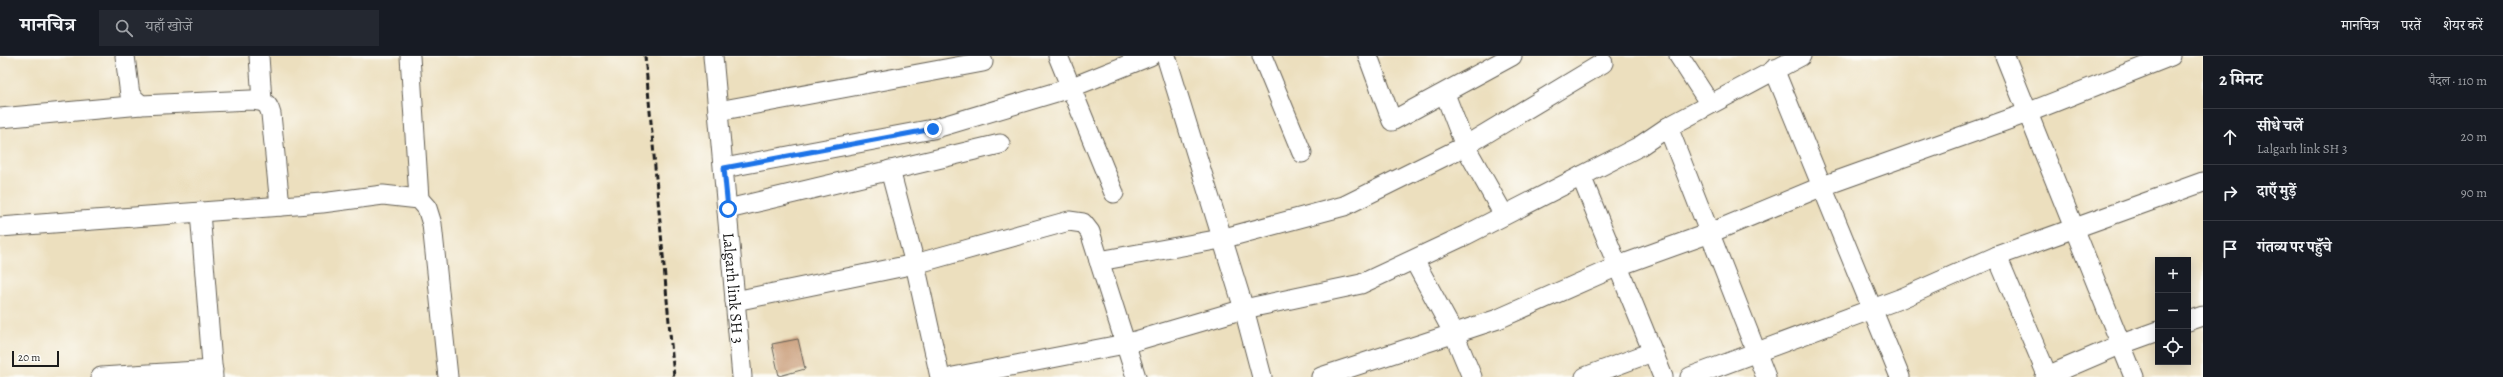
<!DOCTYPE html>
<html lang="hi">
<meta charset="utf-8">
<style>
:root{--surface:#171b24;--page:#242831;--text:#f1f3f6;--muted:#9ea1a6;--line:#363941}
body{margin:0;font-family:Alegreya,"Noto Serif Devanagari",serif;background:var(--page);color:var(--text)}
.controls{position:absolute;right:12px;bottom:12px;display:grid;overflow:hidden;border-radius:0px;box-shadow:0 2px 10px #0003}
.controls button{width:36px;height:36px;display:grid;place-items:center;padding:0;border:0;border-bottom:1px solid var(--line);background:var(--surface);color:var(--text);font:20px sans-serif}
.scale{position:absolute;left:12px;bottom:10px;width:47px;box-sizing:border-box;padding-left:4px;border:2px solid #1c1c1c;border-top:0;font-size:11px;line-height:14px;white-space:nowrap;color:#1c1c1c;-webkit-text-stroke:3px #fdfcf7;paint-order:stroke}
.stop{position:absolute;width:12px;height:12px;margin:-9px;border:3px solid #1a73e8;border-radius:50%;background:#fff}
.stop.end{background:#1a73e8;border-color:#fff;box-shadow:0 1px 4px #0008}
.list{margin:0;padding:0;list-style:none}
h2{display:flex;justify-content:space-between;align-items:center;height:52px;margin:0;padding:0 16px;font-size:17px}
h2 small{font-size:13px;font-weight:400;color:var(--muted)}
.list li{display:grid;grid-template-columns:26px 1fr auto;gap:12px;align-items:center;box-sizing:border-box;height:56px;padding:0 16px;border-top:1px solid var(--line)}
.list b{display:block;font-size:15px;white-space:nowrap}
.list p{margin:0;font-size:13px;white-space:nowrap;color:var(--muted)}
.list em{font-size:13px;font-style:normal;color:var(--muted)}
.icon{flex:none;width:22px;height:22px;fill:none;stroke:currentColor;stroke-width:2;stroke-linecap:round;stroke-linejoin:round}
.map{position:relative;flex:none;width:2203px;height:321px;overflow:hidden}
header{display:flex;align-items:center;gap:24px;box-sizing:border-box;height:56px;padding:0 20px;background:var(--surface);border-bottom:1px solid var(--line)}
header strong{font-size:19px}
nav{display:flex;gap:22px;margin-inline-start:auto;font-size:14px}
.search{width:280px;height:36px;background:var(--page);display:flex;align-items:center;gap:10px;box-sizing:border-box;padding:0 14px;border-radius:0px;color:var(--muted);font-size:15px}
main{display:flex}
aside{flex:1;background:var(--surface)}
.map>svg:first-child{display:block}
</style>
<header>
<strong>मानचित्र</strong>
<div class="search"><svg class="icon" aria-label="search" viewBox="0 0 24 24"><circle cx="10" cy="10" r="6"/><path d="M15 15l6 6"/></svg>यहाँ खोजें</div>
<nav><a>मानचित्र</a><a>परतें</a><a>शेयर करें</a></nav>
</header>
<main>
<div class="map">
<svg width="2203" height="321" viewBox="0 0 2203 321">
<rect width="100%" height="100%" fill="#fdfcf7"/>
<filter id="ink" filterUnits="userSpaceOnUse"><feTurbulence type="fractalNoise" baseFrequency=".025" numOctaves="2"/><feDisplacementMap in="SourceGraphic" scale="8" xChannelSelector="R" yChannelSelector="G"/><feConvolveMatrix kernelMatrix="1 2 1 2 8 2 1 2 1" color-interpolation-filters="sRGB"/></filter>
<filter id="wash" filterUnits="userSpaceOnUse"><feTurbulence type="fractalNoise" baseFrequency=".012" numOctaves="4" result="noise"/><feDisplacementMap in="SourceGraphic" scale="16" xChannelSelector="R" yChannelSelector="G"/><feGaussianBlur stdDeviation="0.9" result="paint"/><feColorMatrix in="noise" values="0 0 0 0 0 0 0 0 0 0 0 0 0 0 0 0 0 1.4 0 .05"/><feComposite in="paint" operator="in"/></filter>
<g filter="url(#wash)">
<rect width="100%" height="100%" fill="#ecdfbe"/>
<g id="blocks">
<polygon fill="#cca280" points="798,283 805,313 779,320 772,288"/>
</g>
</g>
<g filter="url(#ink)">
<use href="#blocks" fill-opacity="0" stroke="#656055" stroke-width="1"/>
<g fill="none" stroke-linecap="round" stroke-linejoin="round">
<defs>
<g id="minor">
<path d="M125,0L130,39L141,49L251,44C263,45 268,46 271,58L280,150"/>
<polyline points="259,0 262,45"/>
<polyline points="410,0 419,143"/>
<path id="s1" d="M713,0L742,321"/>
<polyline points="1058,0 1114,137"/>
<polyline points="1166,0 1244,253 1262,321"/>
<polyline points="1262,0 1302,97"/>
<polyline points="1368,0 1392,65 1512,0"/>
<polyline points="1679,0 1710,48"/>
<polyline points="2005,0 2134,321"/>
<polyline points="1774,13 1900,321"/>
<polyline points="1445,38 1465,90 1504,159"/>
<polyline points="718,55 983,6"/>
<polyline points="0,62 141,49"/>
<polyline points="1668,71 1766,321"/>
<polyline points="724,112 933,73 1070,32 1150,0"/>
<polyline points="890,114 915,208 940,321"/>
<polyline points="1581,120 1663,321"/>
<polyline points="728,153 1000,88"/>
<polyline points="200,156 213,321"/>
<polyline points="0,171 322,147 383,139 419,143 427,152 432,168 448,321"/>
<polyline points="1997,200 2048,321"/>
<polyline points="1414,204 1454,278 1472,321"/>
<polyline points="1099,205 1221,183 1344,150 1465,90 1603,7"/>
<polyline points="735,245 915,208 1069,165 1083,167 1090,176 1136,321"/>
<polyline points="2188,265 2203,260"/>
<polyline points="101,321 213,314"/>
<polyline points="953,321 1125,288 1244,253 1361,228 1466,179 1640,90 1668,71 1801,0"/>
<polyline points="1321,321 1498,263 1618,210 1710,177 1823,130 2027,57 2171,0"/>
<polyline points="1585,321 1652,296"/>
<polyline points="1690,321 1902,242 1997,200 2203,126"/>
<polyline points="2045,321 2122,288 2158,275"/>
</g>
</defs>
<use href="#minor" stroke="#656055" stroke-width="21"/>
<use href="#minor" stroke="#fff" stroke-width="19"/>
<polyline stroke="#1c1c1c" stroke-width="3" stroke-dasharray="6 3" stroke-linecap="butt" points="645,0 674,321"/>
</g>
</g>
<g fill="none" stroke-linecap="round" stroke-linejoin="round" filter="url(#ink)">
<polyline stroke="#1a73e8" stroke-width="5" points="728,153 724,112 933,73"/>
</g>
<g text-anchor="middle" stroke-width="3.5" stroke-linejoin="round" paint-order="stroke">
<g font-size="16" fill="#1c1c1c" stroke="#fdfcf7">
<text dy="6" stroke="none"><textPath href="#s1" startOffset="233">Lalgarh link SH 3</textPath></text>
</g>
</g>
</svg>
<div class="controls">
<button>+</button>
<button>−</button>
<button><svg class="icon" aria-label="locate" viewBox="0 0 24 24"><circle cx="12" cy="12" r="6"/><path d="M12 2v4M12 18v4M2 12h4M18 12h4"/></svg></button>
</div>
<div class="scale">20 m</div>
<div class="stop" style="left:728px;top:153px"></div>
<div class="stop end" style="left:933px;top:73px"></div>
</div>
<aside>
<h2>2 मिनट<small>पैदल · 110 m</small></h2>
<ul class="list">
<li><svg class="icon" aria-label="ahead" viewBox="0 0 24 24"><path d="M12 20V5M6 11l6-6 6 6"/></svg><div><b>सीधे चलें</b><p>Lalgarh link SH 3</p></div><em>20 m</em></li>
<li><svg class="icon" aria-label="right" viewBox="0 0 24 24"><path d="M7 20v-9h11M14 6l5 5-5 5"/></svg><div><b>दाएँ मुड़ें</b></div><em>90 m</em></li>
<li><svg class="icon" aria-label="arrive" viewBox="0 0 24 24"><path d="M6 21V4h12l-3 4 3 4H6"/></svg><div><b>गंतव्य पर पहुँचे</b></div></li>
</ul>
</aside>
</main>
